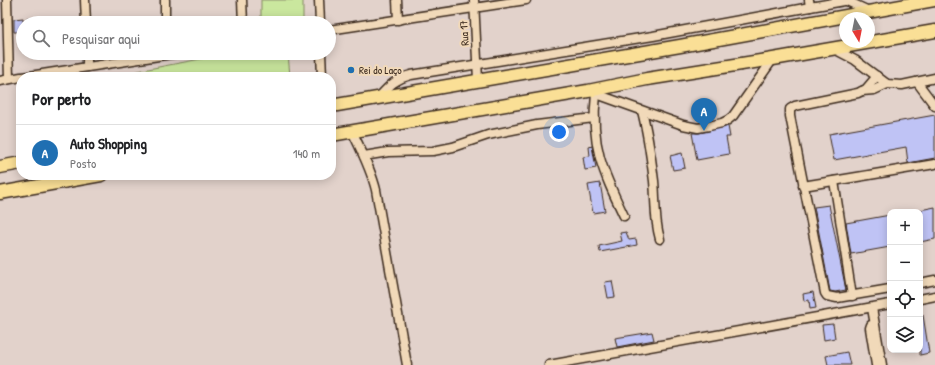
<!DOCTYPE html>
<html lang="pt">
<meta charset="utf-8">
<style>
:root{--surface:#fff;--page:#f6f6f6;--text:#202124;--muted:#757577;--line:#e0e0e0;--accent:#1f6fb2}
body{margin:0;font-family:"Patrick Hand",sans-serif;background:var(--page);color:var(--text)}
.controls{position:absolute;right:12px;bottom:12px;display:grid;overflow:hidden;border-radius:8px;box-shadow:0 2px 10px #0003}
.controls button{width:36px;height:36px;display:grid;place-items:center;padding:0;border:0;border-bottom:1px solid var(--line);background:var(--surface);color:var(--text);font:20px sans-serif}
.compass{position:absolute;left:839px;top:12px;width:36px;height:36px;border-radius:50%;background:var(--surface);box-shadow:0 2px 10px #0003;rotate:170deg}
.you{position:absolute;left:559px;top:132px;width:14px;height:14px;margin:-10px;border:3px solid #fff;border-radius:50%;background:#1a73e8;box-shadow:0 0 0 6px #1a73e833}
.badge{display:grid;place-items:center;width:26px;height:26px;border-radius:50%;background:var(--accent);color:#fff;font-size:13px;font-weight:700}
.pin{position:absolute;translate:-50% -33px;filter:drop-shadow(0 1px 2px #0008)}
.pin::after{content:'';position:absolute;top:21px;width:14px;height:12px;background:inherit;clip-path:polygon(0 0,100% 0,50% 100%)}
.list{margin:0;padding:0;list-style:none}
h2{display:flex;justify-content:space-between;align-items:center;height:52px;margin:0;padding:0 16px;font-size:17px}
h2 small{font-size:13px;font-weight:400;color:var(--muted)}
.list li{display:grid;grid-template-columns:26px 1fr auto;gap:12px;align-items:center;box-sizing:border-box;height:56px;padding:0 16px;border-top:1px solid var(--line)}
.list b{display:block;font-size:15px;white-space:nowrap}
.list p{margin:0;font-size:13px;white-space:nowrap;color:var(--muted)}
.list em{font-size:13px;font-style:normal;color:var(--muted)}
.icon{flex:none;width:22px;height:22px;fill:none;stroke:currentColor;stroke-width:2;stroke-linecap:round;stroke-linejoin:round}
.map{position:relative;flex:none;width:935px;height:365px;overflow:hidden}
.search{position:absolute;background:var(--surface);box-shadow:0 2px 10px #0003;left:16px;top:16px;width:320px;height:44px;display:flex;align-items:center;gap:10px;box-sizing:border-box;padding:0 14px;border-radius:22px;color:var(--muted);font-size:15px}
.panel{position:absolute;background:var(--surface);box-shadow:0 2px 10px #0003;left:16px;top:72px;width:320px;height:108px;border-radius:16px}
.map>svg:first-child{display:block}
</style>
<div class="map">
<svg width="935" height="365" viewBox="0 0 935 365">
<rect width="100%" height="100%" fill="#e2d2cb"/>
<filter id="ink" filterUnits="userSpaceOnUse"><feTurbulence type="fractalNoise" baseFrequency=".025" numOctaves="2"/><feDisplacementMap in="SourceGraphic" scale="8" xChannelSelector="R" yChannelSelector="G"/><feConvolveMatrix kernelMatrix="1 2 1 2 8 2 1 2 1" color-interpolation-filters="sRGB"/></filter>
<g filter="url(#ink)">
<g fill="#cae79e" stroke="#82885e">
<rect x="261" y="0" width="42" height="23"/>
<polygon points="232,53 288,53 290,77 106,77"/>
</g>
<g fill="#bfc3f5" stroke="#3b2a1e">
<polygon points="23,18 23,32 14,32 14,19"/>
<polygon points="27,18 45,18 46,23 27,23"/>
<polygon points="935,115 935,158 908,163 906,147 834,160 829,134"/>
<polygon points="728,126 730,137 726,137 729,154 697,160 692,133 699,133"/>
<polygon points="592,146 596,168 585,170 583,157 590,156 589,147"/>
<polygon points="682,153 685,168 673,170 670,156"/>
<polygon points="600,183 605,211 593,213 588,185"/>
<polygon points="829,205 846,290 835,292 830,291 814,207"/>
<polygon points="935,207 935,239 920,242 920,210"/>
<polygon points="890,215 890,247 851,254 846,223"/>
<polygon points="626,232 629,240 636,239 637,245 600,252 599,246 622,241 620,233"/>
<polygon points="612,281 615,297 608,298 605,282"/>
<polygon points="813,292 816,308 810,309 809,300 804,301 803,294"/>
<polygon points="920,315 923,315 929,353 920,355"/>
<polygon points="833,324 835,338 824,340 822,325"/>
<polygon points="652,332 654,340 617,347 615,338"/>
<polygon points="847,352 850,365 828,365 826,356"/>
</g>
<g fill="none" stroke-linecap="round" stroke-linejoin="round">
<defs>
<g id="minor">
<polyline points="7,0 9,79"/>
<polyline points="85,0 86,23"/>
<polyline points="165,0 165,23"/>
<polyline points="242,0 243,23"/>
<polyline points="319,0 320,23"/>
<polyline points="397,0 398,20"/>
<polyline points="474,0 478,80"/>
<polyline points="809,0 810,7 850,0"/>
<polyline points="847,1 871,12"/>
<polyline points="329,30 526,0"/>
<polyline points="834,49 855,60 887,84 902,85 935,78"/>
<polyline points="87,53 87,67"/>
<polyline points="321,53 322,77"/>
<polyline points="877,76 866,89 858,93 795,106 790,109 790,116 825,293 827,296 837,298 890,289"/>
<polyline points="23,77 178,53"/>
<polyline points="0,81 21,77"/>
<polyline points="917,82 935,106"/>
<polyline points="588,91 683,125 698,128 709,126 722,123 728,120 733,116 773,59"/>
<polyline points="862,91 874,90 887,84"/>
<path d="M596,94C590,145 603,172 624,216"/>
<path d="M378,98C389,86 395,79 411,75L653,36L810,7"/>
<path d="M642,111C648,134 651,157 654,181C656,202 654,219 660,239"/>
<path d="M352,131C361,150 371,169 376,190L407,365"/>
<polyline points="364,156 388,152 433,151 453,147 488,135 537,125 594,118"/>
<polyline points="834,181 852,296"/>
<polyline points="803,186 935,164"/>
<polyline points="920,283 935,280"/>
<polyline points="920,299 935,296"/>
<polyline points="872,308 882,365"/>
<polyline points="871,325 870,328 876,365"/>
<polyline points="549,365 890,304"/>
</g>
<g id="highway">
<polyline points="331,106 680,46 934,0"/>
<polyline points="331,135 588,91 647,79 773,59 935,31"/>
<polyline points="0,167 21,163"/>
<polyline points="0,193 101,175"/>
</g>
</defs>
<use href="#minor" stroke="#3b2a1e" stroke-width="11"/>
<use href="#highway" stroke="#3b2a1e" stroke-width="15"/>
<use href="#minor" stroke="#f1d9b9" stroke-width="8"/>
<use href="#highway" stroke="#fadf96" stroke-width="12"/>
</g>
</g>
<circle fill="#1f6fb2" stroke="#f1d9b9" stroke-width="1.5" cx="351" cy="70" r="4"/>
<g text-anchor="middle" stroke-width="4" stroke-linejoin="round" paint-order="stroke">
<g font-size="11" fill="#3b2a1e" stroke="#f1d9b9">
<text transform="translate(464 33) rotate(-93)" y="4">Rua 17</text>
</g>
<g font-size="11" fill="#3b2a1e" stroke="#f1d9b9" text-anchor="start">
<text x="359" y="74">Rei do Laço</text>
</g>
</g>
</svg>
<div class="controls">
<button>+</button>
<button>−</button>
<button><svg class="icon" aria-label="locate" viewBox="0 0 24 24"><circle cx="12" cy="12" r="6"/><path d="M12 2v4M12 18v4M2 12h4M18 12h4"/></svg></button>
<button><svg class="icon" aria-label="layers" viewBox="0 0 24 24"><path d="M12 4l9 5-9 5-9-5zM3 14l9 5 9-5"/></svg></button>
</div>
<svg class="compass" viewBox="-18 -18 36 36"><path d="M0-13l5 13h-10z" fill="#e53935"/><path d="M0 13l5-13h-10z" fill="#757577"/></svg>
<div class="you"></div>
<div class="pin badge" style="left:704px;top:131px">A</div>
<div class="search"><svg class="icon" aria-label="search" viewBox="0 0 24 24"><circle cx="10" cy="10" r="6"/><path d="M15 15l6 6"/></svg>Pesquisar aqui</div>
<section class="panel">
<h2>Por perto<small></small></h2>
<ul class="list">
<li><span class="badge">A</span><div><b>Auto Shopping</b><p>Posto</p></div><em>140 m</em></li>
</ul>
</section>
</div>
